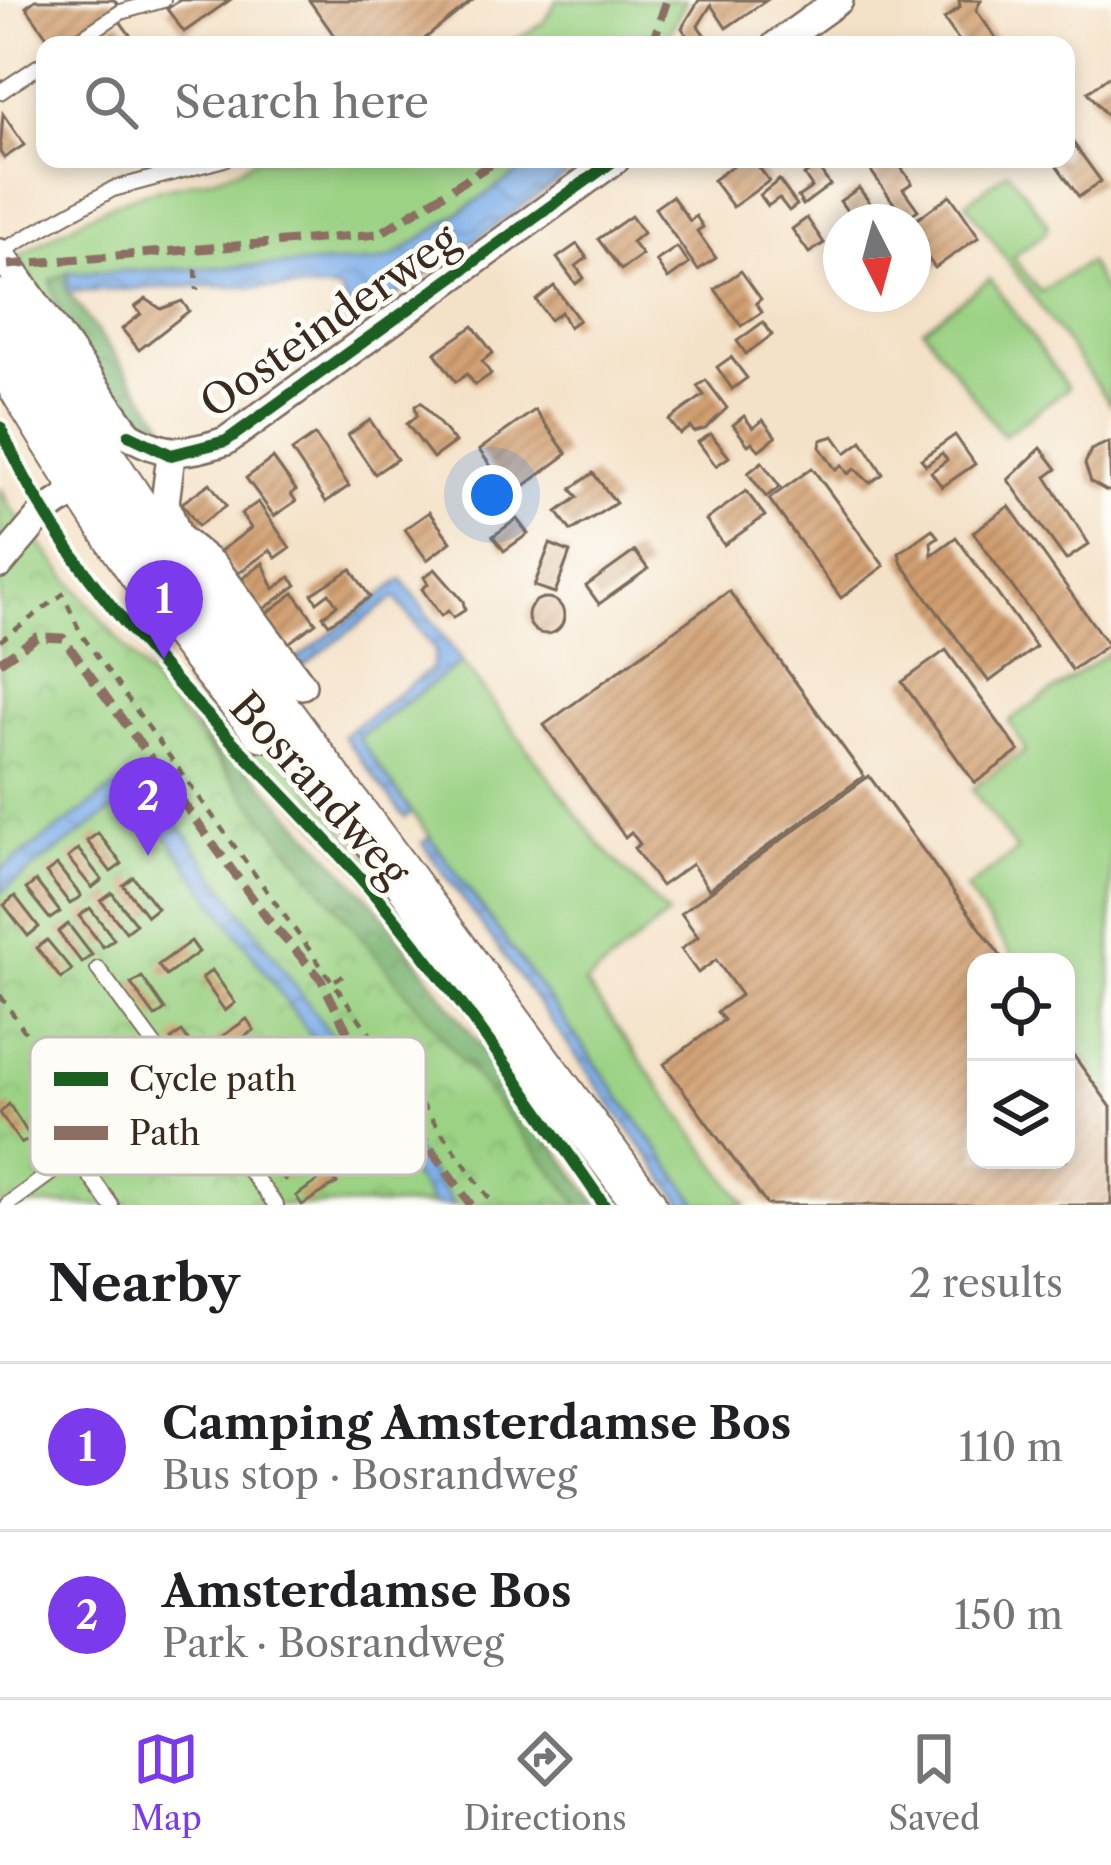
<!DOCTYPE html>
<meta charset="utf-8">
<style>
:root{--surface:#fff;--page:#f6f6f6;--text:#202124;--muted:#757577;--line:#e0e0e0;--accent:#7c3aed}
body{margin:0;font-family:"Libre Caslon Text",serif;background:var(--page);color:var(--text)}
.controls{position:absolute;right:36px;bottom:36px;display:grid;overflow:hidden;border-radius:24px;box-shadow:0 6px 18px #0003}
.controls button{width:108px;height:108px;display:grid;place-items:center;padding:0;border:0;border-bottom:3px solid var(--line);background:var(--surface);color:var(--text);font:60px sans-serif}
.compass{position:absolute;left:823px;top:204px;width:108px;height:108px;border-radius:50%;background:var(--surface);box-shadow:0 6px 18px #0003;rotate:174deg}
.you{position:absolute;left:492px;top:495px;width:42px;height:42px;margin:-30px;border:9px solid #fff;border-radius:50%;background:#1a73e8;box-shadow:0 0 0 18px #1a73e833}
.badge{display:grid;place-items:center;width:78px;height:78px;border-radius:50%;background:var(--accent);color:#fff;font-size:39px;font-weight:700}
.pin{position:absolute;translate:-50% -99px;filter:drop-shadow(0 3px 6px #0008)}
.pin::after{content:'';position:absolute;top:63px;width:42px;height:36px;background:inherit;clip-path:polygon(0 0,100% 0,50% 100%)}
.list{margin:0;padding:0;list-style:none}
h2{display:flex;justify-content:space-between;align-items:center;height:156px;margin:0;padding:0 48px;font-size:51px}
h2 small{font-size:39px;font-weight:400;color:var(--muted)}
.list li{display:grid;grid-template-columns:78px 1fr auto;gap:36px;align-items:center;box-sizing:border-box;height:168px;padding:0 48px;border-top:3px solid var(--line)}
.list b{display:block;font-size:45px;white-space:nowrap}
.list p{margin:0;font-size:39px;white-space:nowrap;color:var(--muted)}
.list em{font-size:39px;font-style:normal;color:var(--muted)}
.icon{flex:none;width:66px;height:66px;fill:none;stroke:currentColor;stroke-width:2;stroke-linecap:round;stroke-linejoin:round}
.map{position:relative;flex:none;width:1111px;height:1205px;overflow:hidden}
.search{position:absolute;background:var(--surface);box-shadow:0 6px 18px #0003;left:36px;right:36px;top:36px;height:132px;display:flex;align-items:center;gap:30px;box-sizing:border-box;padding:0 42px;border-radius:24px;color:var(--muted);font-size:45px}
.sheet{height:492px;background:var(--surface)}
nav{display:flex;justify-content:space-around;align-items:center;box-sizing:border-box;height:168px;border-top:3px solid var(--line);background:var(--surface);font-size:33px;color:var(--muted)}
nav a{display:grid;justify-items:center;gap:6px}
nav .on{color:var(--accent)}
.map>svg:first-child{display:block}
</style>
<div class="map">
<svg width="1111" height="1205" viewBox="0 0 1111 1205">
<defs>
<pattern id="forest-crowns" width="20" height="18" patternUnits="userSpaceOnUse" patternTransform="scale(3)"><rect width="20" height="18" fill="#7cb472"/><path d="M2 6a3 3 0 1 1 6 0M12 15a3 3 0 1 1 6 0" fill="none" stroke="#67935d"/></pattern>
<pattern id="park-crowns" width="20" height="18" patternUnits="userSpaceOnUse" patternTransform="scale(3)"><rect width="20" height="18" fill="#9bd284"/><path d="M2 6a3 3 0 1 1 6 0M12 15a3 3 0 1 1 6 0" fill="none" stroke="#86b472"/></pattern>
<pattern id="water-waves" width="16" height="10" patternUnits="userSpaceOnUse" patternTransform="scale(3)"><rect width="16" height="10" fill="#7fafe9"/><path d="M0 5q4-4 8 0t8 0" fill="none" stroke="#698fbc"/></pattern>
<pattern id="building-hatch" width="6" height="6" patternUnits="userSpaceOnUse" patternTransform="scale(3)"><rect width="6" height="6" fill="#d19f70"/><path d="M-1 1l2-2M0 6l6-6M5 7l2-2" fill="none" stroke="#ab825b"/></pattern>
</defs>
<rect width="100%" height="100%" fill="#fdfcf7"/>
<filter id="ink" filterUnits="userSpaceOnUse"><feTurbulence type="fractalNoise" baseFrequency=".00833" numOctaves="2"/><feDisplacementMap in="SourceGraphic" scale="24" xChannelSelector="R" yChannelSelector="G"/><feConvolveMatrix kernelMatrix="1 2 1 2 8 2 1 2 1" color-interpolation-filters="sRGB"/></filter>
<filter id="wash" filterUnits="userSpaceOnUse"><feTurbulence type="fractalNoise" baseFrequency=".004" numOctaves="4" result="noise"/><feDisplacementMap in="SourceGraphic" scale="48" xChannelSelector="R" yChannelSelector="G"/><feGaussianBlur stdDeviation="2.7" result="paint"/><feColorMatrix in="noise" values="0 0 0 0 0 0 0 0 0 0 0 0 0 0 0 0 0 1.4 0 .05"/><feComposite in="paint" operator="in"/></filter>
<g filter="url(#wash)">
<rect width="100%" height="100%" fill="#f4e2c8"/>
<g fill="#9bd284" stroke="#6b7e51" stroke-width="3">
<polygon points="557,0 686,0 664,45 507,45 543,23"/>
<path d="M255,159H539L393,257L375,262L68,273L62,324L33,288L19,256C56,234 97,208 138,195C179,181 218,184 255,159Z"/>
<polygon points="1008,171 1048,224 1045,233 1013,257 1040,292 1088,262 1111,305 1111,405 966,203"/>
<polygon points="990,279 1068,388 1003,436 923,329"/>
<polygon points="1111,651 1111,1097 1066,1032 1066,962 1017,962 966,889 1017,851 972,789 1026,751 1009,721"/>
<polygon points="462,662 600,845 668,915 585,984 746,1205 699,1205 358,738"/>
<polygon points="197,678 309,787 374,867 364,874 203,705 184,682"/>
</g>
<g fill="url(#forest-crowns)" stroke="#5c6f48" stroke-width="3">
<path d="M67,273L68,292L165,424L159,435C116,412 55,329 51,280Z"/>
<polygon points="196,712 378,908 598,1205 500,1205 337,921 188,717"/>
<polygon points="374,867 631,1205 611,1205 514,1065 364,874"/>
</g>
<polygon fill="url(#park-crowns)" stroke="#6b7e51" stroke-width="3" points="0,487 10,507 580,1205 0,1205"/>
<g fill="url(#water-waves)" stroke="#5d6c84" stroke-width="3">
<polygon points="539,159 589,159 269,386 258,373 349,308 339,290 204,286 68,292 67,273 375,262 393,257"/>
<polygon points="402,579 462,662 358,737 412,813 405,818 343,736 432,668 436,652 395,597 302,667 297,659"/>
<polygon points="129,778 141,777 150,785 454,1205 434,1205 138,797 124,802 0,893 0,870"/>
<polygon points="430,837 699,1205 684,1205 422,843"/>
</g>
<g id="blocks">
<g fill="url(#building-hatch)">
<polygon points="35,0 114,0 118,5 61,45 53,45 26,7"/>
<polygon points="180,0 230,0 184,32 167,9"/>
<polygon points="309,0 473,0 417,45 341,45"/>
<polygon points="699,0 767,0 726,28 711,5 698,26 706,37 693,45 682,28"/>
<polygon points="959,0 981,0 976,10 1001,45 962,45 944,19 960,7"/>
<polygon points="119,20 133,39 124,45 84,45"/>
<polygon points="1111,75 1111,121 1088,92"/>
<polygon points="3,114 24,145 4,158 0,152"/>
<polygon points="1066,133 1101,181 1079,197 1052,159 1066,159"/>
<polygon points="742,159 753,159 769,181 733,207 713,180"/>
<polygon points="873,159 895,159 912,183 903,189 918,210 905,219 871,171 878,165"/>
<polygon points="817,166 830,185 803,205 798,197 812,187 804,175"/>
<polygon points="779,180 797,205 789,211 779,198 768,206 760,195"/>
<polygon points="859,188 884,222 855,222 840,201"/>
<polygon points="950,195 979,237 935,268 913,238 913,222"/>
<polygon points="672,196 690,221 696,216 703,227 697,231 716,258 698,270 655,208"/>
<polygon points="631,216 643,233 632,242 642,255 621,270 598,239"/>
<polygon points="807,218 824,243 809,253 792,229"/>
<polygon points="577,244 587,258 576,266 584,278 576,284 557,258"/>
<polygon points="677,247 689,264 668,279 656,261"/>
<polygon points="741,271 761,299 756,303 762,312 741,326 715,289"/>
<polygon points="554,286 579,320 569,327 561,312 550,320 536,300"/>
<polygon points="146,299 161,309 182,301 189,311 139,350 122,329 141,314 135,307"/>
<polygon points="763,322 772,335 746,354 737,341"/>
<polygon points="473,326 493,353 482,361 491,374 475,385 467,374 456,382 435,353"/>
<polygon points="731,357 747,378 732,389 717,367"/>
<polygon points="706,380 727,408 705,429 694,432 691,427 680,434 669,420 704,395 697,386"/>
<polygon points="421,402 455,442 433,458 407,424 417,416 415,406"/>
<polygon points="535,410 567,454 512,495 479,450"/>
<polygon points="744,416 753,428 763,420 776,437 759,450 752,442 748,445 733,425"/>
<polygon points="370,420 397,459 375,474 348,435"/>
<polygon points="711,434 729,457 716,466 698,442"/>
<polygon points="315,435 349,486 326,502 292,451"/>
<polygon points="955,435 975,464 942,487 931,472 947,460 942,453 926,465 921,459"/>
<polygon points="834,436 846,453 862,441 883,474 870,483 855,469 848,474 842,465 836,470 820,447 821,440"/>
<polygon points="1109,442 1111,491 1107,491 1091,482 1085,464 1091,450"/>
<polygon points="1041,448 1057,469 1046,477 1089,544 1066,560 1008,480"/>
<polygon points="273,458 296,490 291,494 296,501 274,516 246,478"/>
<polygon points="762,462 780,487 766,497 748,473"/>
<polygon points="812,468 884,566 841,598 769,499"/>
<polygon points="593,473 616,503 571,531 557,512 578,497 571,489"/>
<polygon points="210,483 226,506 198,526 182,503"/>
<polygon points="746,491 765,516 724,545 706,520"/>
<polygon points="258,502 290,548 276,558 270,550 236,575 219,552 251,528 241,514"/>
<polygon points="1009,506 1108,645 1072,670 973,532"/>
<polygon points="429,512 451,542 427,560 405,529"/>
<polygon points="517,519 528,534 504,551 493,536"/>
<polygon points="932,529 938,537 931,542 932,555 956,537 1036,647 989,682 902,564 899,553"/>
<polygon points="550,544 570,552 555,593 534,586"/>
<polygon points="635,551 648,569 599,604 586,586"/>
<polygon points="263,563 274,589 290,577 297,585 261,611 239,581"/>
<polygon points="351,569 370,597 329,624 323,616 337,605 329,593 317,602 312,594"/>
<polygon points="435,569 463,601 465,610 453,618 448,611 441,616 422,589 428,584 424,577"/>
<polygon points="729,591 864,776 709,889 692,864 661,886 634,848 640,844 631,832 625,837 544,725"/>
<polygon points="294,593 316,623 286,645 264,615"/>
<circle cx="546" cy="616" r="18"/>
<polygon points="946,650 1019,751 975,783 902,682"/>
<polygon points="869,776 1005,962 976,962 976,1160 1066,1160 1066,1045 1111,1107 1111,1205 767,1205 664,1064 724,1020 717,1012 741,995 716,960 698,973 681,949 698,937 681,913"/>
<polygon points="98,833 122,864 111,872 87,841"/>
<polygon points="78,849 102,880 92,888 68,858"/>
<polygon points="57,865 81,896 70,904 46,873"/>
<polygon points="133,877 157,908 147,916 123,885"/>
<polygon points="36,881 60,912 50,919 26,889"/>
<polygon points="112,893 136,924 126,932 101,901"/>
<polygon points="15,896 39,927 28,936 4,905"/>
<polygon points="90,908 114,939 103,947 79,916"/>
<polygon points="68,924 92,955 82,963 58,932"/>
<polygon points="47,940 72,970 61,979 37,948"/>
<polygon points="191,941 199,952 166,976 158,965"/>
<polygon points="212,970 235,1003 225,1011 202,978"/>
<polygon points="142,977 165,1010 155,1017 131,984"/>
<polygon points="247,1019 254,1030 221,1053 214,1042"/>
<polygon points="182,1032 205,1065 194,1072 171,1039"/>
<polygon points="9,1104 31,1138 21,1144 0,1113"/>
<polygon points="272,1140 295,1172 285,1180 261,1147"/>
<polygon points="329,1173 337,1183 302,1205 296,1196"/>
</g>
</g>
</g>
<g filter="url(#ink)">
<use href="#blocks" fill-opacity="0" stroke="#7c6a5a" stroke-width="3"/>
<g fill="none" stroke-linecap="round" stroke-linejoin="round">
<defs>
<g id="service">
<polyline points="71,45 121,12 163,0"/>
<polyline points="0,92 45,62"/>
<polyline points="0,252 113,189 224,159"/>
<polyline points="98,969 179,1079"/>
<polyline points="75,1155 111,1205"/>
<polyline points="7,1205 179,1079 276,1205"/>
</g>
<g id="minor">
<polyline points="776,45 839,0"/>
<path d="M0,253L129,435C166,457 187,454 226,441L616,159"/>
<polyline points="171,455 165,503 178,537 215,567 302,685"/>
<polyline points="0,564 44,512 96,478"/>
</g>
<g id="primary">
<polyline points="0,301 195,596 645,1205"/>
<path d="M0,353C78,486 162,614 264,730"/>
</g>
</defs>
<use href="#service" stroke="#7c6a5a" stroke-width="18"/>
<use href="#minor" stroke="#7c6a5a" stroke-width="32"/>
<use href="#primary" stroke="#7c6a5a" stroke-width="46"/>
<g stroke="#7c6a5a" stroke-width="4.5" stroke-dasharray="9 9" stroke-linecap="butt">
<polyline points="196,269 197,290"/>
<polyline points="0,641 63,594 81,634 494,1205"/>
<polyline points="335,980 347,974"/>
<polyline points="0,995 55,1076"/>
</g>
<use href="#service" stroke="#fff" stroke-width="14"/>
<use href="#minor" stroke="#fff" stroke-width="27"/>
<use href="#primary" stroke="#fff" stroke-width="42"/>
<g stroke="#8d6e63" stroke-width="9" stroke-dasharray="18 9" stroke-linecap="butt">
<polyline points="652,45 667,0"/>
<polyline points="8,265 379,234 499,159"/>
<polyline points="0,662 37,637 63,638 269,921 321,979 349,1035 471,1205"/>
</g>
<defs>
<g id="cycleway">
<path d="M0,427C79,610 242,741 370,889C454,988 530,1098 604,1205"/>
<polyline points="129,435 171,455 226,441 616,159"/>
</g>
</defs>
<use href="#cycleway" stroke="#fdfcf7" stroke-width="20"/>
<use href="#cycleway" stroke="#1b5e20" stroke-width="12"/>
</g>
</g>
<g text-anchor="middle" stroke-width="10" stroke-linejoin="round" paint-order="stroke">
<g font-size="42" fill="#3b2a1e" stroke="#fdfcf7">
<text transform="translate(329 321) rotate(-35)" y="15">Oosteinderweg</text>
<text transform="translate(320 789) rotate(48)" y="15">Bosrandweg</text>
</g>
</g>
<rect x="30" y="1037" width="396" height="138" rx="18" fill="#fdfcf7" stroke="#c3bdb6" stroke-width="3"/>
<rect x="54" y="1072" width="54" height="14" fill="#1b5e20"/>
<rect x="54" y="1126" width="54" height="14" fill="#8d6e63"/>
<g font-size="33" fill="#3b2a1e">
<text x="129" y="1091">Cycle path</text>
<text x="129" y="1145">Path</text>
</g>
</svg>
<div class="controls">
<button><svg class="icon" aria-label="locate" viewBox="0 0 24 24"><circle cx="12" cy="12" r="6"/><path d="M12 2v4M12 18v4M2 12h4M18 12h4"/></svg></button>
<button><svg class="icon" aria-label="layers" viewBox="0 0 24 24"><path d="M12 4l9 5-9 5-9-5zM3 14l9 5 9-5"/></svg></button>
</div>
<svg class="compass" viewBox="-18 -18 36 36"><path d="M0-13l5 13h-10z" fill="#e53935"/><path d="M0 13l5-13h-10z" fill="#757577"/></svg>
<div class="you"></div>
<div class="pin badge" style="left:164px;top:659px">1</div>
<div class="pin badge" style="left:148px;top:856px">2</div>
<div class="search"><svg class="icon" aria-label="search" viewBox="0 0 24 24"><circle cx="10" cy="10" r="6"/><path d="M15 15l6 6"/></svg>Search here</div>
</div>
<section class="sheet">
<h2>Nearby<small>2 results</small></h2>
<ul class="list">
<li><span class="badge">1</span><div><b>Camping Amsterdamse Bos</b><p>Bus stop · Bosrandweg</p></div><em>110 m</em></li>
<li><span class="badge">2</span><div><b>Amsterdamse Bos</b><p>Park · Bosrandweg</p></div><em>150 m</em></li>
</ul>
</section>
<nav>
<a class="on"><svg class="icon" aria-label="map" viewBox="0 0 24 24"><path d="M3 6l6-2 6 2 6-2v14l-6 2-6-2-6 2zM9 4v14M15 6v14"/></svg>Map</a>
<a><svg class="icon" aria-label="directions" viewBox="0 0 24 24"><path d="M12 3l9 9-9 9-9-9zM9 14v-3h6M13 9l2 2-2 2"/></svg>Directions</a>
<a><svg class="icon" aria-label="saved" viewBox="0 0 24 24"><path d="M7 4h10v16l-5-4-5 4z"/></svg>Saved</a>
</nav>
